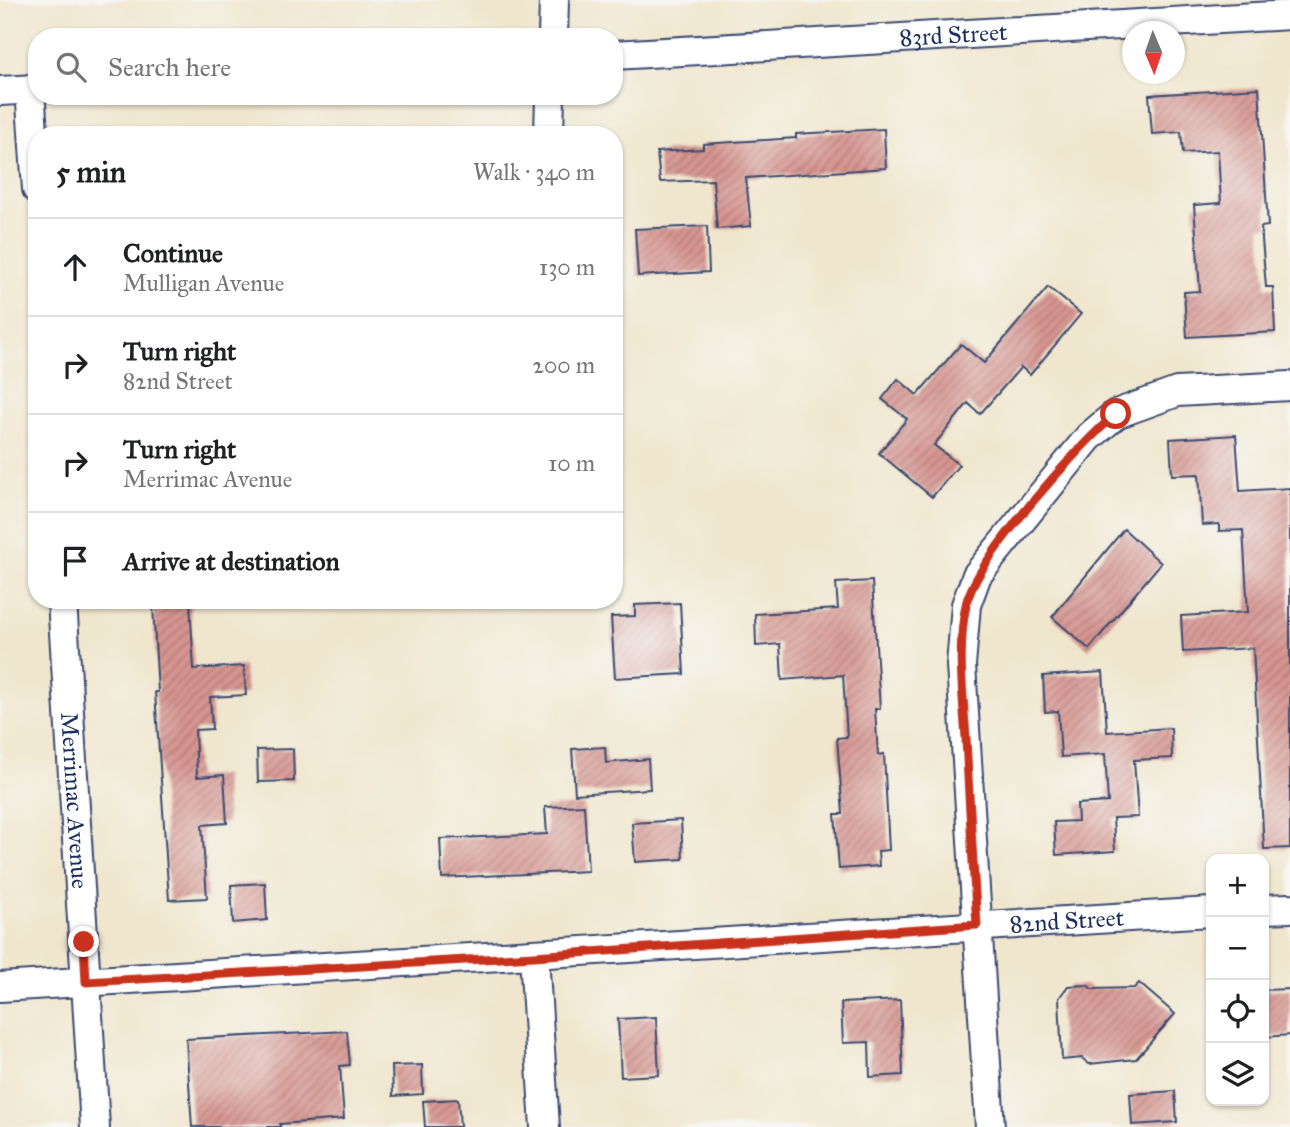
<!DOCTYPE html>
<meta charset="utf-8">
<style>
:root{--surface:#fff;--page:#f2f2f2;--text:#202124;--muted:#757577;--line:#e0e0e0}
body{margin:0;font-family:"IM FELL Great Primer",serif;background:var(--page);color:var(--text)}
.controls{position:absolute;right:21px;bottom:21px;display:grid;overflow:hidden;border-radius:14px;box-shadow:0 2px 5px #0004}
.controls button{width:63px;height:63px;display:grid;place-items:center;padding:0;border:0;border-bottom:2px solid var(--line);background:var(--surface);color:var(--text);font:35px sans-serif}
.compass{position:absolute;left:1122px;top:21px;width:63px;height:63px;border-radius:50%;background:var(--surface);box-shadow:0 2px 5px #0004;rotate:178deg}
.stop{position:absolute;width:21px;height:21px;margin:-16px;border:5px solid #c8321e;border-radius:50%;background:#fff}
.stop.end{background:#c8321e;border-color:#fff;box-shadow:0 2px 7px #0008}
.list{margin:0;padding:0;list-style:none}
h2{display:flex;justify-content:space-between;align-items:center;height:91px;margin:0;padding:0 28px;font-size:30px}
h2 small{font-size:23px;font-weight:400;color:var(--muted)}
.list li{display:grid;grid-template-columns:46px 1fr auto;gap:21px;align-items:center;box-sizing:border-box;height:98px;padding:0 28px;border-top:2px solid var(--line)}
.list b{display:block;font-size:26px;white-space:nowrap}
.list p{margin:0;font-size:23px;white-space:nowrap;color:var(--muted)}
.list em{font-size:23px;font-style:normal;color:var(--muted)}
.icon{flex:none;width:38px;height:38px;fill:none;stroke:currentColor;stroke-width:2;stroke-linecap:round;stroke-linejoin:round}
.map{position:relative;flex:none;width:1290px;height:1127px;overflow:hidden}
.search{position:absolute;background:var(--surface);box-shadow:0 2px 5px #0004;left:28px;top:28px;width:595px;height:77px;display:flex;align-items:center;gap:18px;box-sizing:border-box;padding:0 24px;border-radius:28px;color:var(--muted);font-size:26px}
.panel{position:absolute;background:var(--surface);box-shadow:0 2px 5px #0004;left:28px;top:126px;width:595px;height:483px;border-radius:28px}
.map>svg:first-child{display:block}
</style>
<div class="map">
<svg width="1290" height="1127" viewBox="0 0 1290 1127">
<defs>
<pattern id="building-hatch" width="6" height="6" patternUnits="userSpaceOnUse" patternTransform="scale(1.75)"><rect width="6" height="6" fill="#d79590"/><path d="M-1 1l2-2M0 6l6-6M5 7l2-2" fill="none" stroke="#ae7a79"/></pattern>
</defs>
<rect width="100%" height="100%" fill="#f6f6f2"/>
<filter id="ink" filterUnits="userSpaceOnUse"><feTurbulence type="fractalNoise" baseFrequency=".0143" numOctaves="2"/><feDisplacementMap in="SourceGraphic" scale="14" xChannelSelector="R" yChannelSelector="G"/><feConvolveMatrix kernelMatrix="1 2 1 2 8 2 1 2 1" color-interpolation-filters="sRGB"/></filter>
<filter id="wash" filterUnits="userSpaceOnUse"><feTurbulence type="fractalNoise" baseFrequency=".00686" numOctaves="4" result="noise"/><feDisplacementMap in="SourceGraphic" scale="28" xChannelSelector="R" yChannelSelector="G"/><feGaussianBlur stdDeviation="1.57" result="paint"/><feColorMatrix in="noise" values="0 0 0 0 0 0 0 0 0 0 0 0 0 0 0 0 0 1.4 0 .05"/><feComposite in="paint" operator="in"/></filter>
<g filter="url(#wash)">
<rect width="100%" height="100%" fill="#f0e6cd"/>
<g id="blocks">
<g fill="url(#building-hatch)">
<polygon points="1259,88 1268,226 1261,227 1266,287 1273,287 1275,332 1187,337 1184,292 1200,291 1194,205 1221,203 1218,151 1183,153 1181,132 1152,134 1149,95"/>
<polygon points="884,129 886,168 746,178 751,226 717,229 713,180 660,182 657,152 703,149 703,144 796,138 796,134"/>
<polygon points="707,226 709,272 638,276 635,229"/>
<polygon points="1048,287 1081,314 1030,375 1021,367 980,414 968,403 934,445 959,465 932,497 879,453 907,419 882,399 898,379 917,395 961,344 984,363"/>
<polygon points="1236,435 1240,491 1290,488 1290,848 1264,849 1253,648 1183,652 1181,616 1248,612 1243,530 1219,531 1219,524 1202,525 1199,474 1172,475 1170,439"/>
<polygon points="1124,529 1161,563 1089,649 1052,617"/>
<polygon points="872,581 880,709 875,709 878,755 884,754 889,850 878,851 879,866 839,869 835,814 843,814 837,738 847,737 843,675 782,680 780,644 756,646 755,614 838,609 836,583"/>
<polygon points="190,603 194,669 244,666 246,695 210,697 212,729 195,730 197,777 224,775 227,823 202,825 207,898 169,900 155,692 158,692 153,606"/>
<polygon points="680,603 684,674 615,678 611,617 635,616 635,605"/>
<polygon points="1103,672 1107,732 1171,728 1172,758 1134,760 1138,817 1113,818 1115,851 1056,855 1054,822 1078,821 1077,804 1108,802 1105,754 1061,757 1058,711 1045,712 1043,676"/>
<polygon points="605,747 606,763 648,759 650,789 575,794 572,749"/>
<polygon points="293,749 294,781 258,782 257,750"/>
<polygon points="584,805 588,871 442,878 440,839 547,834 545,807"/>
<polygon points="681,820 683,859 635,862 632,823"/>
<polygon points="265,883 267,920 233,923 231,885"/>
<polygon points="1139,983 1175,1014 1136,1059 1089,1064 1082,1058 1062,1060 1059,998 1068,986 1087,985 1092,989 1134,988"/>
<polygon points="1290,989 1290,1035 1264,1037 1264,990"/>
<polygon points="900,1000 903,1075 870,1077 869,1042 843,1043 841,1003"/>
<polygon points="656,1017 659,1075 621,1077 618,1019"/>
<polygon points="347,1031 350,1065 340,1066 344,1119 280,1124 280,1127 192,1127 186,1039"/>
<polygon points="422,1065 423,1094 393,1096 392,1066"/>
<polygon points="1175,1091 1177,1122 1132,1125 1130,1094"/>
<polygon points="458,1099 460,1127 425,1127 423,1101"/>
</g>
</g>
</g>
<g filter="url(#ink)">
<use href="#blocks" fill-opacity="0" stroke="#3b4a6f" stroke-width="2"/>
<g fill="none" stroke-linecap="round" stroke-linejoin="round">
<defs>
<g id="minor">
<polyline points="553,37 554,0"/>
<path id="s1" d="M614,55L1290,15"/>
<polyline points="30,89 37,189"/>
<polyline points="0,91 37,89"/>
<polyline points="549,135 550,96"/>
<path id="s2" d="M62,600L95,1127"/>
<polyline points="1264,909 1290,908"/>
<polyline points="534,956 545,1127"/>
<path id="s3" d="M0,987L1211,912"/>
<polyline points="990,1127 961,665 966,605 977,575 1089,437 1116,414 1177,392 1290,386"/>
</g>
</defs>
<use href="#minor" stroke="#3b4a6f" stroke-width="32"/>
<use href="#minor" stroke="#fff" stroke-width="28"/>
</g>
</g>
<g fill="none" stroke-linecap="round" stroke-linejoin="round" filter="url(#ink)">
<path stroke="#c8321e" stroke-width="9" d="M84,942L86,982L534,956L977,925C973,863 969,800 966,738C963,695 957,648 966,605C975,560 1079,445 1116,414"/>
</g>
<g text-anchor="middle" stroke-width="7" stroke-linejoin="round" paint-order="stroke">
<g font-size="24" fill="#1b2f5e" stroke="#f6f6f2">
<text dy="8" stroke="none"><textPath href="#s1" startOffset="340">83rd Street</textPath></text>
<text dy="8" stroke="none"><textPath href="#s2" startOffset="201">Merrimac Avenue</textPath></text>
<text dy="8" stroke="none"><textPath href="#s3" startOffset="1069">82nd Street</textPath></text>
</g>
</g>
</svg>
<div class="controls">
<button>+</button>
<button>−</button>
<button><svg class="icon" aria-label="locate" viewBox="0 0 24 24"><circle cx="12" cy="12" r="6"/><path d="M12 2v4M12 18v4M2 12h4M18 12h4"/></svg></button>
<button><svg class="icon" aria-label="layers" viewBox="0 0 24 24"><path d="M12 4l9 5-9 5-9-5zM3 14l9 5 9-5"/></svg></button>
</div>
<svg class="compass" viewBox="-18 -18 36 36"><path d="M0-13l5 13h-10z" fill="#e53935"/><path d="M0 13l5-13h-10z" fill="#757577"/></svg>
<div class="stop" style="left:1116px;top:414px"></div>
<div class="stop end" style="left:84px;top:942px"></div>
<div class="search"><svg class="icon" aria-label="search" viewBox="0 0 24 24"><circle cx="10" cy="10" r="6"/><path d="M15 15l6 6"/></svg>Search here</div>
<section class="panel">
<h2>5 min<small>Walk · 340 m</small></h2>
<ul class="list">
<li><svg class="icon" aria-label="ahead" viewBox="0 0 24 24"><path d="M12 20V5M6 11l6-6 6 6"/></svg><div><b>Continue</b><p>Mulligan Avenue</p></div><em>130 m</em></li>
<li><svg class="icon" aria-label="right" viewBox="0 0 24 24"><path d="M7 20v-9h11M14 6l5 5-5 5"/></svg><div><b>Turn right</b><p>82nd Street</p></div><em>200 m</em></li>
<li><svg class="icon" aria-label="right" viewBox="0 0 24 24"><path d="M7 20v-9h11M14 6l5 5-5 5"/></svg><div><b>Turn right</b><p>Merrimac Avenue</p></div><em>10 m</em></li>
<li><svg class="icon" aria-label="arrive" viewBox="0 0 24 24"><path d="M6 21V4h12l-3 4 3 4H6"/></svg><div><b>Arrive at destination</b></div></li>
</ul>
</section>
</div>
